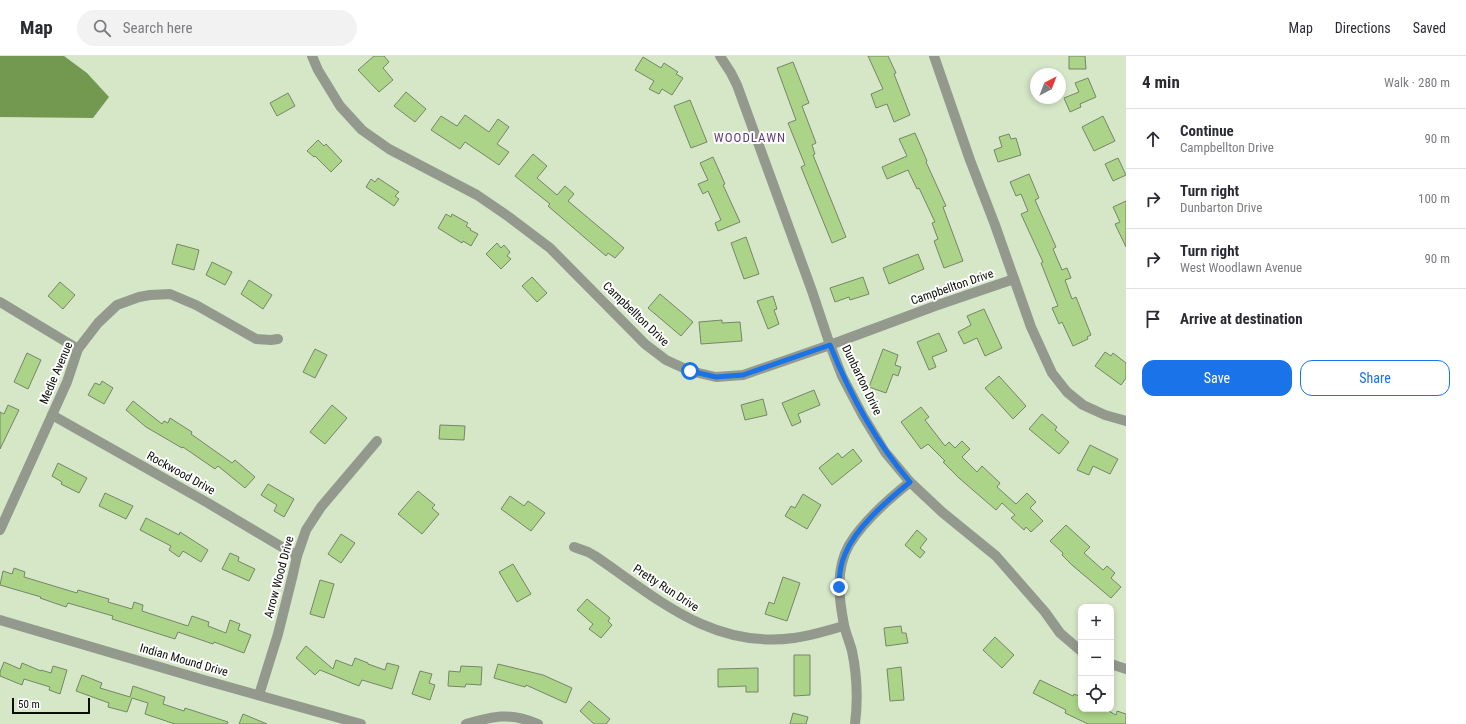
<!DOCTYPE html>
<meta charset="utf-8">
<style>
:root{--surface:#fff;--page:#f2f2f3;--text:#2b2b33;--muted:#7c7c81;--line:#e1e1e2;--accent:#1a73e8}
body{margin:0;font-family:"Roboto Condensed",sans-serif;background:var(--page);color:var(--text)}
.controls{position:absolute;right:12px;bottom:12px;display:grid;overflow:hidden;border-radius:8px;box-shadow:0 2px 6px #0003}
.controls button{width:36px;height:36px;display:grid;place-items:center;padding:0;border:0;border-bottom:1px solid var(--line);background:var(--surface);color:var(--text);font:20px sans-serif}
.compass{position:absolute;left:1030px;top:12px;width:36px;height:36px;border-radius:50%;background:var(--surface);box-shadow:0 2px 6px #0003;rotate:42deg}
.scale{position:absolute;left:12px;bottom:10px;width:78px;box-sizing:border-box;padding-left:4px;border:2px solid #090f05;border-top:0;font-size:11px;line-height:14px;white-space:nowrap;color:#090f05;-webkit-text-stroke:3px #fff;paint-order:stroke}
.stop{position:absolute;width:12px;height:12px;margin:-9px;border:3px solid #1a73e8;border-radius:50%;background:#fff}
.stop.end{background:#1a73e8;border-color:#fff;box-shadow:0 1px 4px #0008}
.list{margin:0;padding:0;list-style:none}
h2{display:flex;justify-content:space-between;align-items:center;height:52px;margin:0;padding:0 16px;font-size:17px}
h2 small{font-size:13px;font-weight:400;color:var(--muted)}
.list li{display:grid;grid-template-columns:26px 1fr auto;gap:12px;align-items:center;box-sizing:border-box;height:60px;padding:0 16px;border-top:1px solid var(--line)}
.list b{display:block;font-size:15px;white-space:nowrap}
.list p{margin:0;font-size:13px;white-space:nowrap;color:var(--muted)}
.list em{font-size:13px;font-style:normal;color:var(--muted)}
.actions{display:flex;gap:8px;padding:12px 16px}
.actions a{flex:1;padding:9px 0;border:1px solid var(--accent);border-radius:12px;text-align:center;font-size:14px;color:var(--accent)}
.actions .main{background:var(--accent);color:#fff}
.icon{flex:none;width:22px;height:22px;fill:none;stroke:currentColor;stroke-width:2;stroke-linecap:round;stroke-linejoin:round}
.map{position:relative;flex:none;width:1126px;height:668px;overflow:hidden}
header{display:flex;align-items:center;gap:24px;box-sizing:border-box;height:56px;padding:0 20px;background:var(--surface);border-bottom:1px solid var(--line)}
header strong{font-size:19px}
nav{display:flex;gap:22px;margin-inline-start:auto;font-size:14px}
.search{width:280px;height:36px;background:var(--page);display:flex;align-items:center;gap:10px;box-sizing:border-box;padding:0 14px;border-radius:22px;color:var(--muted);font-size:15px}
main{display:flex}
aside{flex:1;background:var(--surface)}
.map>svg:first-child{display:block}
</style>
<header>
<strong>Map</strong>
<div class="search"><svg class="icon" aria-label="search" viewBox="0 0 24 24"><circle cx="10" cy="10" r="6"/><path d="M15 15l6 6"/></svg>Search here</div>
<nav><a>Map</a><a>Directions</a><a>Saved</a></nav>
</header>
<main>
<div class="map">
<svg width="1126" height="668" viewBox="0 0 1126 668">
<rect width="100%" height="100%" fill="#d5e7c7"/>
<polygon fill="#72994f" points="0,0 64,0 87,17 109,41 93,62 0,61"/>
<g fill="#abd488" stroke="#758669">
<polygon points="374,0 384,0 389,6 383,12 393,24 379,36 358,14"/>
<polygon points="868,0 888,0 896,17 894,18 910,59 894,66 887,48 876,52 871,38 883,33"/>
<polygon points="1069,0 1085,0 1086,13 1069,13"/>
<polygon points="643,1 661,12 664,7 678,16 676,18 683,22 672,39 662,33 659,38 649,33 654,25 635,14"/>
<polygon points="793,6 809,47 802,50 816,87 812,89 815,98 813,99 846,181 832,187 801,111 805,109 788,67 796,64 777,12"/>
<polygon points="1088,22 1096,41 1080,48 1081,51 1070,56 1064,42 1079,36 1075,27"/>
<polygon points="406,36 426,53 415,66 394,50"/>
<polygon points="288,37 295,50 277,60 270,47"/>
<polygon points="690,44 707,86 691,92 674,50"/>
<polygon points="465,59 489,76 498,63 509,71 497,88 509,96 499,109 465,86 460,93 431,74 441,60 457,70"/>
<polygon points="1103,60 1115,85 1094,95 1082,71"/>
<polygon points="915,77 927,105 926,106 946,150 943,151 963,205 944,212 934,185 938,183 932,167 935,166 919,132 917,133 908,114 887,123 882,111 907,100 899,83"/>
<polygon points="1009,78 1011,83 1016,82 1021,99 998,106 994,94 1002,91 999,81"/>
<polygon points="318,84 324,90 326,88 342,105 331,116 315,100 314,101 307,95"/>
<polygon points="533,98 547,110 537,122 557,139 565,130 574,138 568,145 624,192 615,202 608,197 606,200 548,150 550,148 515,120"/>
<polygon points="713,101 725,128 723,129 740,166 718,175 715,167 721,164 708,135 703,138 698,128 708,124 700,107"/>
<polygon points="1118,102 1126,119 1113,125 1105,108"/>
<polygon points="1029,118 1039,142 1035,144 1056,191 1053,193 1062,214 1067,212 1071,222 1065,224 1072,243 1076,241 1091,279 1087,281 1088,283 1073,290 1062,266 1059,268 1052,252 1058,250 1041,207 1043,206 1021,158 1028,155 1021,138 1016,140 1010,126"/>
<polygon points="378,122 399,136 395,140 399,143 394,150 366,131 371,123 375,126"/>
<polygon points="1126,145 1126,191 1115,168 1120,166 1113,151"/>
<polygon points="446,158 451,161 452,158 468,167 466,170 471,173 470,174 478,178 471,190 463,185 462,187 438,172"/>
<polygon points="746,181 759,218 744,223 731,187"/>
<polygon points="497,187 501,192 504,189 510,196 507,200 511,203 501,213 486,198"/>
<polygon points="177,188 199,194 194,214 172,208"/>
<polygon points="918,198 924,213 889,228 883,212"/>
<polygon points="212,206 232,216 225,229 206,219"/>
<polygon points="532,221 547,237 537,246 522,230"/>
<polygon points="863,221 869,238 850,244 849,241 835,246 830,232"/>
<polygon points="249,224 272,239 263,253 241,238"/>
<polygon points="60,226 75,239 63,253 48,240"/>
<polygon points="660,238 693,266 681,280 648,252"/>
<polygon points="773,240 777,253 774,254 779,268 768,273 757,245"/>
<polygon points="984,253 1002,292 985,300 977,282 964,288 958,276 971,269 967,260"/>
<polygon points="722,264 722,267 740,266 742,285 701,288 699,266"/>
<polygon points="939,277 947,295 932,301 936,311 929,314 917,286"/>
<polygon points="315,293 327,299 315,322 303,316"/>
<polygon points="883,293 898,299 895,309 901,311 898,320 893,318 886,337 869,331"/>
<polygon points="1105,296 1111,300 1113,297 1126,307 1126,322 1121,329 1095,310"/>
<polygon points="27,297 41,304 28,333 14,326"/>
<polygon points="999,320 1026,350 1013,363 985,332"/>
<polygon points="102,325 113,332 104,348 88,339 95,327 100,329"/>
<polygon points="814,334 820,349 798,358 801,366 792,370 782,347"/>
<polygon points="763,343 767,359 745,364 741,349"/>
<polygon points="133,345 162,368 164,365 168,367 170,362 192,376 191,378 232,407 235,404 255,421 245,432 218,410 215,413 183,391 182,392 146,371 126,354"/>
<polygon points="8,349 19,354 0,393 0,356 4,358"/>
<polygon points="332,349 347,362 325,388 310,376"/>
<polygon points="921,351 929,361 925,364 945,390 949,386 955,392 962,385 970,393 962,401 977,416 982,410 1000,427 997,431 1016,448 1027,437 1036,446 1030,452 1043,465 1031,476 1026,471 1024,474 1011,462 1015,459 1002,447 996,454 959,422 943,406 945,405 928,388 921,393 901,366"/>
<polygon points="1042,358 1057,371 1055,374 1069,386 1059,398 1029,373"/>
<polygon points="440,369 465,370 464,384 439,383"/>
<polygon points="1090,389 1118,403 1110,418 1093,410 1089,419 1077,414"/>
<polygon points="853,393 862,405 832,429 819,412 838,397 842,402"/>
<polygon points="58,407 87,422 79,437 61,428 62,426 52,420"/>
<polygon points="268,428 294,443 284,461 274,455 277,449 261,439"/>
<polygon points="418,435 435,449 432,452 439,458 422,478 398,458"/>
<polygon points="105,437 133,450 126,463 99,450"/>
<polygon points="803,438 821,449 807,473 785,460 791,450 795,452"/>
<polygon points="510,440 524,450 528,445 545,457 531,475 501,453"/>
<polygon points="146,462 179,479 180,476 208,494 201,506 183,495 179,501 169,494 171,490 140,474"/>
<polygon points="1066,469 1090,491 1084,497 1103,514 1107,510 1115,517 1111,522 1121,531 1111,542 1072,509 1062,499 1063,497 1050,485"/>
<polygon points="917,474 927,483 920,492 925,496 920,502 905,489"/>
<polygon points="341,478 355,487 341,507 328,498"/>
<polygon points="230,497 239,501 238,505 255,513 249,525 222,513"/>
<polygon points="513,508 531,538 517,546 499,516"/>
<polygon points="14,512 25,516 24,521 77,537 78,534 109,543 108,546 132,553 134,546 143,549 142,555 188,570 192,560 209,566 208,570 226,577 230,564 240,568 238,574 251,579 244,597 214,586 213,588 178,576 175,583 112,563 113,560 68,547 66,551 40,542 41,541 0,529 3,515 12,518"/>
<polygon points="783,521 800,527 787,565 765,558 769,546 774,548"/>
<polygon points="320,524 334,528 324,562 310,558"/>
<polygon points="587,543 610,562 608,565 612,569 601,582 589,573 593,568 577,554"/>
<polygon points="901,570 902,577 906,577 908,587 886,590 884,572"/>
<polygon points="995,581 1014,599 1002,612 983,594"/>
<polygon points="306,590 333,613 336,604 352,610 355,602 368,607 368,608 385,614 387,607 399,610 392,633 362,624 359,630 320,614 315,619 296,602"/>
<polygon points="794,599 810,599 810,639 794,640"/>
<polygon points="4,606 20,613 22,607 41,615 41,614 51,617 53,610 67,614 60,638 49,634 50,631 24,623 22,629 0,620 0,616"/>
<polygon points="498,608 543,619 572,632 566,647 526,629 525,631 494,622"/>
<polygon points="461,610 482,611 481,629 466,628 465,631 448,630 449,615 460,616"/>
<polygon points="901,611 904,644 890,645 887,613"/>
<polygon points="758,612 758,636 746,636 746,630 718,631 718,613"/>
<polygon points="420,615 432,618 429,627 435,629 430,644 412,638"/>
<polygon points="82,619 102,627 100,632 130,641 133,630 165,641 163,648 184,655 185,652 228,666 227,668 175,668 145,658 148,647 132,642 127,656 108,651 109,647 76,635"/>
<polygon points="1040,624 1073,640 1074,638 1081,641 1081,653 1105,653 1116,659 1117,655 1126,658 1126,668 1088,668 1065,657 1066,654 1033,637"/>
<polygon points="589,645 610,663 606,668 594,668 580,655"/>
<polygon points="793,657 808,661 806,668 790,668"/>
<polygon points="243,658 267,668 239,668"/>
</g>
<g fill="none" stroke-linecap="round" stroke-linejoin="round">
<g stroke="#939a8d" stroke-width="10">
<polyline points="312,0 318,14 340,50 362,74 389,93 477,139 509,161 550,192 645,288 666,304 690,315 716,321 743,319 830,289 935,250 1014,223"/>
<polyline points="720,0 731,17 737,29 812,235 830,289 842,320 863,360 885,396 910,426 942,456 996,500 1045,556 1060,577 1081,595"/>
<polyline points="934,0 970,104 995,169 1031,271 1052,317 1067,336 1083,349 1105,359 1126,365"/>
<polyline points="0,246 78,293"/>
<polyline points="52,359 208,447 297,500"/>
<polyline points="0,474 67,326 78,293 98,267 117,249 139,241 150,239 170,238 196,249 256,283 271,284 278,283"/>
<path d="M574,491L588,496L595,500C658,543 712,593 794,582C811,580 828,574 844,570"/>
<polyline points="0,564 204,624 361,668"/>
<polyline points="1111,608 1126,613"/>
<polyline points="259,639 278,578 293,518 297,500 306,474 321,451 377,385"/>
<path d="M466,668C494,660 509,656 538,668"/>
<path d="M855,668C858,644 857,619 852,595C850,587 846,578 844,569C839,543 835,514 849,489C862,467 890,442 910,426"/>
</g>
</g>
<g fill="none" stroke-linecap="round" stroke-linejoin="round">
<path stroke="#1a73e8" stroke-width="5" d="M690,315L716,321L743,319L830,289C850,339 875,385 910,426C887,445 856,471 845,498C840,509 839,520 839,531"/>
</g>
<g text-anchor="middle" stroke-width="4" stroke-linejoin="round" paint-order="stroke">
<g font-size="12" fill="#090f05" stroke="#fff">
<text transform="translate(952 231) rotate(-19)" y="4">Campbellton Drive</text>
<text transform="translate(636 258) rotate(44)" y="4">Campbellton Drive</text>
<text transform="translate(56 317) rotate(-67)" y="4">Medie Avenue</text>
<text transform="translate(862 324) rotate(64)" y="4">Dunbarton Drive</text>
<text transform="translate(181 417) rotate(29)" y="4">Rockwood Drive</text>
<text transform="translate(279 521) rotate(-75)" y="4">Arrow Wood Drive</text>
<text transform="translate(666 532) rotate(33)" y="4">Pretty Run Drive</text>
<text transform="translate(184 604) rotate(16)" y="4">Indian Mound Drive</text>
</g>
<g font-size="13" letter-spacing="1" fill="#633f79" stroke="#fff">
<text x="750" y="86">WOODLAWN</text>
</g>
</g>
</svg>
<div class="controls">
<button>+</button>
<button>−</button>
<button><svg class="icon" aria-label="locate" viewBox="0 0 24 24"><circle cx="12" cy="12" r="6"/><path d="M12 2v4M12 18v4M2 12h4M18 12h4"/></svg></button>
</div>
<svg class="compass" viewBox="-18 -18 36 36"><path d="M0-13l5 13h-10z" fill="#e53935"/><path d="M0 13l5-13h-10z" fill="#7c7c81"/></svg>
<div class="scale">50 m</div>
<div class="stop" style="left:690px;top:315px"></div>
<div class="stop end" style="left:839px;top:531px"></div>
</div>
<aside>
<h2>4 min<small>Walk · 280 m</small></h2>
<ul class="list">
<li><svg class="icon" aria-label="ahead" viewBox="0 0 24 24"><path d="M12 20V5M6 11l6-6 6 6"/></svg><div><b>Continue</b><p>Campbellton Drive</p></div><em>90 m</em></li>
<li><svg class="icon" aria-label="right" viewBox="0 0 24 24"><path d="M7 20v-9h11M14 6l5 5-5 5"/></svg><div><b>Turn right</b><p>Dunbarton Drive</p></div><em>100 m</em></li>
<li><svg class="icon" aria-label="right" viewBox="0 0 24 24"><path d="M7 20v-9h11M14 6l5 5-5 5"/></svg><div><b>Turn right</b><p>West Woodlawn Avenue</p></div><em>90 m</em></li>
<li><svg class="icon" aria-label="arrive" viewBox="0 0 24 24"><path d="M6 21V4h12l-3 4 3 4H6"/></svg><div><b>Arrive at destination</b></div></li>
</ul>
<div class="actions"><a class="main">Save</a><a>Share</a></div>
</aside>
</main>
